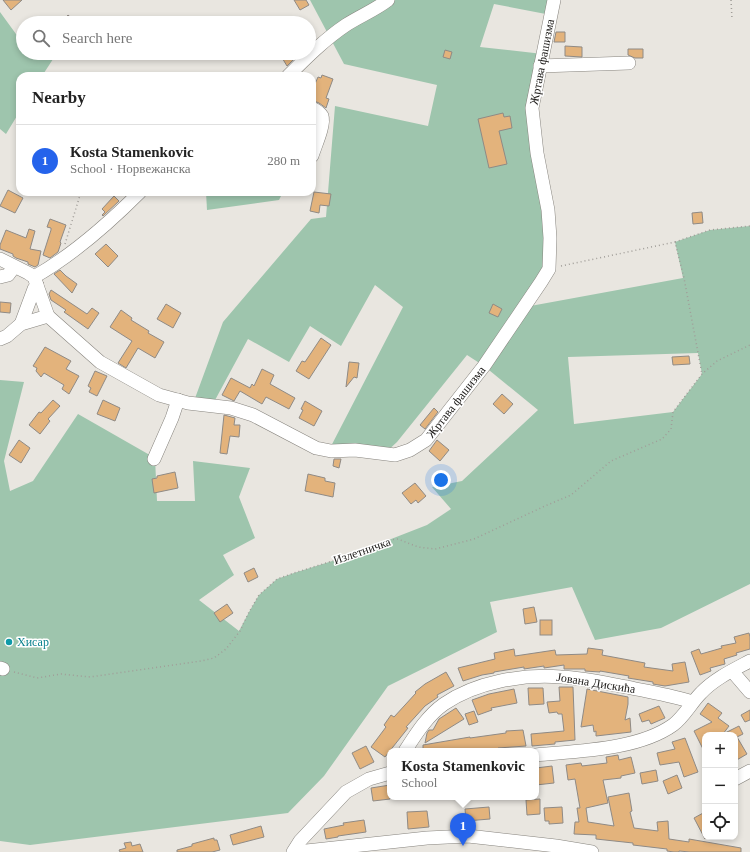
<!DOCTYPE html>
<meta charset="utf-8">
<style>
:root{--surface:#fff;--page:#f6f6f6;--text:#222;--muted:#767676;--line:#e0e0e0;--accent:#2563eb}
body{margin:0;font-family:"Times New Roman",serif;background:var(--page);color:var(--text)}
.controls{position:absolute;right:12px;bottom:12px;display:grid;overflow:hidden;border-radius:8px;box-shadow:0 2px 6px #0003}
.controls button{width:36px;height:36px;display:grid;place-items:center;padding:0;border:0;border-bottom:1px solid var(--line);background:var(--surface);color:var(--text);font:20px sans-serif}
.you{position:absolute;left:441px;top:480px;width:14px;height:14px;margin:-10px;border:3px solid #fff;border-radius:50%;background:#1a73e8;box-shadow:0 0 0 6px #1a73e833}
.badge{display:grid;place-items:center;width:26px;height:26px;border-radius:50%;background:var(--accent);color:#fff;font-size:13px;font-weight:700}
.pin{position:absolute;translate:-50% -33px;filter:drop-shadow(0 1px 2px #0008)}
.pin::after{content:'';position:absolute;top:21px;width:14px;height:12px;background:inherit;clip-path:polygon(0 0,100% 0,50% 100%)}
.popup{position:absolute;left:387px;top:748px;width:152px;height:52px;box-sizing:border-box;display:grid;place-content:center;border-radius:8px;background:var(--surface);filter:drop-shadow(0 1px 3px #0005);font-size:13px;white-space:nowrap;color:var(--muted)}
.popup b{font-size:15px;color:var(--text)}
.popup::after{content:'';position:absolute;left:50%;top:100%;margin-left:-8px;border:8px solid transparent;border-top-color:var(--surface)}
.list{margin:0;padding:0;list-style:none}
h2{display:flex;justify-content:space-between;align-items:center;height:52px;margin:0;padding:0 16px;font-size:17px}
h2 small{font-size:13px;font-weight:400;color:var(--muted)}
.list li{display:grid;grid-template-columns:26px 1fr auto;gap:12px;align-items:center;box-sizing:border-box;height:72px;padding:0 16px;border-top:1px solid var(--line)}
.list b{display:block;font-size:15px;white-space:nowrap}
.list p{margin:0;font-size:13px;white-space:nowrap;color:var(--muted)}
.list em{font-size:13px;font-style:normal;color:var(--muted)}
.icon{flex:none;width:22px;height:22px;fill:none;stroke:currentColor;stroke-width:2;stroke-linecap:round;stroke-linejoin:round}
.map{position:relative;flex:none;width:750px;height:852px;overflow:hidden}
.search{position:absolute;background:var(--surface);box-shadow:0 2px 6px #0003;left:16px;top:16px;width:300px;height:44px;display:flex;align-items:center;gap:10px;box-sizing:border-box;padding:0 14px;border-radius:22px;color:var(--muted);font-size:15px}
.panel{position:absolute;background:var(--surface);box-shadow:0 2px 6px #0003;left:16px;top:72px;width:300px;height:124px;border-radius:12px}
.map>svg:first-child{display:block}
</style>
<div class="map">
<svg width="750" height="852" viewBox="0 0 750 852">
<rect width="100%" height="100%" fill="#e9e6e0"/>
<g fill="#9ec5ad" fill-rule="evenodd">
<path d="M310,0H554L551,15L494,4L480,47L543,54L532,108L549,269L525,307L683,278L675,242L710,230L750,226V584L661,628L595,640L572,587L490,602L497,632L388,686L324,776L288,813L30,845L0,841V380L24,382L4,461L10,491L33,481L78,414L155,458L157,501H195L193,461L250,468L239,497L255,538L223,555L234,575L199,600L239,631L249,612L259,595L277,579L294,573L345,557L427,525L451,509L432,487L462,481L538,410L484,366L467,355L397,442L384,454L358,457H343L328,452L403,307L375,285L341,346L310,326L289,362L248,339L214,402L194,401L223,322L311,219L326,217L335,106L428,126L437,85L344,64ZM698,353L702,374L673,412L574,424L568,357Z"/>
<polygon points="0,12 16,34 23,38 23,53 50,53 55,56 42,76 20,76 20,111 6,134 0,129"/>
<polygon points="206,192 283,192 279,200 207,210"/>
</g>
<g fill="#e3b37c" stroke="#8f8a85">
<polygon points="3,0 22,0 11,10"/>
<polygon points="294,0 306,0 309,5 300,10"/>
<polygon points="68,15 77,23 61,23"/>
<polygon points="556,32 565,32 565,42 554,42"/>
<polygon points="565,46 582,47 582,57 565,56"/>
<polygon points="628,49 643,49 643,58 635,58 628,55"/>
<polygon points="445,50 452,52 450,59 443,57"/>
<polygon points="286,53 288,53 293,60 287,66 281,56"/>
<polygon points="322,75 333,79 326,98 329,99 326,108 319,103 312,100 312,91 318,77 321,78"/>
<polygon points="503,113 504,117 510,116 512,128 499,131 507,164 489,168 478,119"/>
<polygon points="8,190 23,198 15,213 0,206"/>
<polygon points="314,192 331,194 329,206 320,205 319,213 310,211"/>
<polygon points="114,196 119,201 103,216 102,215 105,212 102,209"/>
<polygon points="702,212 703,223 693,224 692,213"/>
<polygon points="50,219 66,225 60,242 61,243 58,252 50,258 43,255 51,230 51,228 47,227"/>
<polygon points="29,229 35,231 30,249 41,251 38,265 35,267 28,264 28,262 16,258 13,256 13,254 0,249 0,245 6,230 26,238"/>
<polygon points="106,244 118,256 108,267 95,254"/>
<polygon points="60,270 66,276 77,284 72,293 54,274"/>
<polygon points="51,290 87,314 92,308 99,313 88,329 64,312 66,310 51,300 49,294"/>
<polygon points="0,302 11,303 10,313 0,312"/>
<polygon points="166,304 181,313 173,328 157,319"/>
<polygon points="493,304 502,309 498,317 489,313"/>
<polygon points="121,310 132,318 131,320 149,331 148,333 164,342 155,358 138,348 126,368 118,363 132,341 110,327"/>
<polygon points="321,338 331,345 309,379 296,371 302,361 305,362"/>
<polygon points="45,347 71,361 66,369 79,376 69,394 62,389 64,385 44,373 41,377 36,371 37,368 33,366"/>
<polygon points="689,356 690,364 673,365 672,357"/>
<polygon points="349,362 359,363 357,378 354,377 346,387"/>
<polygon points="262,369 274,375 270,384 295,398 289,409 266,397 262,404 240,391 234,401 222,395 231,378 250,388 252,384 254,386"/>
<polygon points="95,371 107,376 97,396 89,392 91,388 88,386"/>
<polygon points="502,394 513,404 504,414 493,404"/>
<polygon points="53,400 60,406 48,419 50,421 40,434 29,425 39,412 41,413"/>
<polygon points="103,400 120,408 115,421 97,414"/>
<polygon points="305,401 322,411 314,426 299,418 303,410 301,409"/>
<polygon points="434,408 438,412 425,429 420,425"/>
<polygon points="224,415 235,418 234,425 240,425 239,437 230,436 227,454 220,453"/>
<polygon points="19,440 30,448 21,463 9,455"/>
<polygon points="437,440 449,450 440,461 429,451"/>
<polygon points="334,459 341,459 339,468 333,466"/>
<polygon points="175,472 178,488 154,493 152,479 157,478 157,476"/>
<polygon points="308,474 325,478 325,481 335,483 333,497 305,491"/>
<polygon points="415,483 426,496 418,503 416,500 411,504 402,493"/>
<polygon points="254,568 258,577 248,582 244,573"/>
<polygon points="227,604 233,613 220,622 214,613"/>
<polygon points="534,607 537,622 525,624 523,609"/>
<rect x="540" y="620" width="12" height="15"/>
<polygon points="749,633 750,637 750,649 736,653 737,655 724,659 725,664 710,668 711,671 700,675 691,652 699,649 701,654 722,648 721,646 736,643 734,637"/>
<polygon points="588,648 603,650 602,655 645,663 644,667 673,671 672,664 685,662 689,682 665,686 653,684 653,682 628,678 629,676 600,671 600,672 585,671 585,669 564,669 564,665 544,668 544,666 524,669 524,667 494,672 494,673 482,675 463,681 458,668 495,659 494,653 514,649 515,656 555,650 556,655 587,654"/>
<polygon points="446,672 454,686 437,695 438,697 425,706 406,727 408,728 385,757 371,747 386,727 384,725 391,715 394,717 416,693 415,692 425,684"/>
<polygon points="559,687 573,687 575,740 555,742 555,744 532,746 531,734 564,731 562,714 558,714 557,712 549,713 547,702 560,701"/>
<polygon points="528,688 543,688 544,704 529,705"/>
<polygon points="514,689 517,703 491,708 492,710 478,715 472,700 489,694"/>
<polygon points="587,689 628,697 628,704 625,720 630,718 631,732 596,736 596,731 594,732 593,725 581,727"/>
<polygon points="708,703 722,713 718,718 729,726 723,734 739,726 743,734 737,737 747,754 735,761 735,735 705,735 705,753 694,731 712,722 700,714"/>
<polygon points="659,706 665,718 651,724 649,720 642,722 639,714"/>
<polygon points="456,708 464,719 425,743 427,733 429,730 433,730 439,719"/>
<polygon points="750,710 750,720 745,722 741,715"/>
<polygon points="474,711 478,722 469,725 465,714"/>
<polygon points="523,730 526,746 498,748 498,749 485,751 423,751 423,745 470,737 470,738 506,733 506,731"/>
<polygon points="685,738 698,772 684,777 679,762 660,765 657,753 675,749 672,742"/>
<polygon points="366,746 374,762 360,769 352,753"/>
<polygon points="618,755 619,760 631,757 635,773 621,776 621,778 603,780 608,803 586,808 588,822 614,826 608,797 629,793 632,811 630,812 634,828 658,831 657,822 668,821 669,839 689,842 689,839 741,848 741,852 690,852 679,851 679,852 674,852 667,851 667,849 633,845 633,843 596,839 596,835 574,834 575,822 579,822 577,808 580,808 575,779 568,780 566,765 581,763 582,766 607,763 606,757"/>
<polygon points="552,766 554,783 536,785 536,768"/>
<polygon points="656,770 658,781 642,784 640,773"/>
<polygon points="677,775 682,788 668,794 663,781"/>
<polygon points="390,785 390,799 373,801 371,788"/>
<polygon points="540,799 540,814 527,815 526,800"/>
<polygon points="489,807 490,819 466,821 465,809"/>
<polygon points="562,807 563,823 549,824 549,821 545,821 544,808"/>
<polygon points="427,811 429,827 408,829 407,812"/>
<polygon points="705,812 705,839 694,818"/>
<polygon points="364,820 366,832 338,836 338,837 326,839 324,829 344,825 343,823"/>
<polygon points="261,826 264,837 233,845 230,835"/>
<polygon points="214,838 214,840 217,840 220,850 212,852 177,852 177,850 192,846 192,844"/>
<polygon points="131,842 132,846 140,844 143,852 120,852 119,850 126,848 124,843"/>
</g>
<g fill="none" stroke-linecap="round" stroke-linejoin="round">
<defs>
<g id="minor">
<polyline points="540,66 629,63"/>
<path d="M288,76C306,58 325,39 346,25C360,16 375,10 388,0"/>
<path d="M312,108C316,110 320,112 322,116C325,125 315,146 312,156"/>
<polyline points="0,259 28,273 34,277 48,316 100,362 159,395 188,403 231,408 253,415 316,448 331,451 355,450 395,455 410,450 426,440 484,366 541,282 549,269 550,238 548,210 537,153 532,108 554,0"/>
<polyline points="0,277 8,275 14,267"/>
<path d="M34,277C73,255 108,224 140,192"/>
<polyline points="21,324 34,289 37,285"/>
<polyline points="0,339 7,336 21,324 48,316"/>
<polyline points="154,459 172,418 178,400"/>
<polyline points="0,668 3,669"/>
<polyline points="732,671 750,692"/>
<path d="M405,751C416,734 427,716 444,704C476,682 522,674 561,677C583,678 605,683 627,687C649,692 671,695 692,702"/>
<path d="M536,755C577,751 638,750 673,725C684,717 691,703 701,693C714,679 733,670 750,661"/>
<polyline points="735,779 750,771"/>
<polyline points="293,852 300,841 346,792 369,779 390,773"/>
<polyline points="297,852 427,838 468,836 556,846 592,852"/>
</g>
</defs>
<use href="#minor" stroke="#87847e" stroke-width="14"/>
<g stroke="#a09d98" stroke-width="1.5" stroke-dasharray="1 3" stroke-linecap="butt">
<polyline points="731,0 732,19"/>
<polyline points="675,242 710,230 750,226"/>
<polyline points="65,244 81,192"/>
<polyline points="561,266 675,242 684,278 702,374"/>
<polyline points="14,672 37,678 61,674 90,677 201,661 214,658 226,649 240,631 249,612 259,595 277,579 294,573 345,557 390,540 398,539 418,547 435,549 474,539 545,506 571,495 611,461 662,439 671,429 673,412 702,374 717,361 750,345"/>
</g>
<use href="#minor" stroke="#fff" stroke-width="13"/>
</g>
<circle fill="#0f9aa8" stroke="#fff" stroke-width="1.5" cx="9" cy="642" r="4"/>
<g text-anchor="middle" stroke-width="3" stroke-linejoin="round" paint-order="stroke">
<g font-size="12" fill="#22201e" stroke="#fff">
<text transform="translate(542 62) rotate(-79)" y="4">Жртава фашизма</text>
<text transform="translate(456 402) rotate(-52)" y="4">Жртава фашизма</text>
<text transform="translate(362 551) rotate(-19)" y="4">Излетничка</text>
<text transform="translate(596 683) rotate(9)" y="4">Јована Дискића</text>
</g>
<g font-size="12" fill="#0d838f" stroke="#fff" text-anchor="start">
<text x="17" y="646">Хисар</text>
</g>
</g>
</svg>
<div class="controls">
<button>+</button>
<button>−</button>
<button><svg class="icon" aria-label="locate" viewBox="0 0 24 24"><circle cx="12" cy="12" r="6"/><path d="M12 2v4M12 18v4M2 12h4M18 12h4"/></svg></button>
</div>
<div class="you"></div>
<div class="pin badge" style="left:463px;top:846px">1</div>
<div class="popup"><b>Kosta Stamenkovic</b>School</div>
<div class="search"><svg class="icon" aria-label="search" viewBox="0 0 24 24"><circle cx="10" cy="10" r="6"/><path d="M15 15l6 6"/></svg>Search here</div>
<section class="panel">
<h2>Nearby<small></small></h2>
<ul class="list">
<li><span class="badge">1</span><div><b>Kosta Stamenkovic</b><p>School · Норвежанска</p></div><em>280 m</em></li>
</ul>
</section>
</div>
